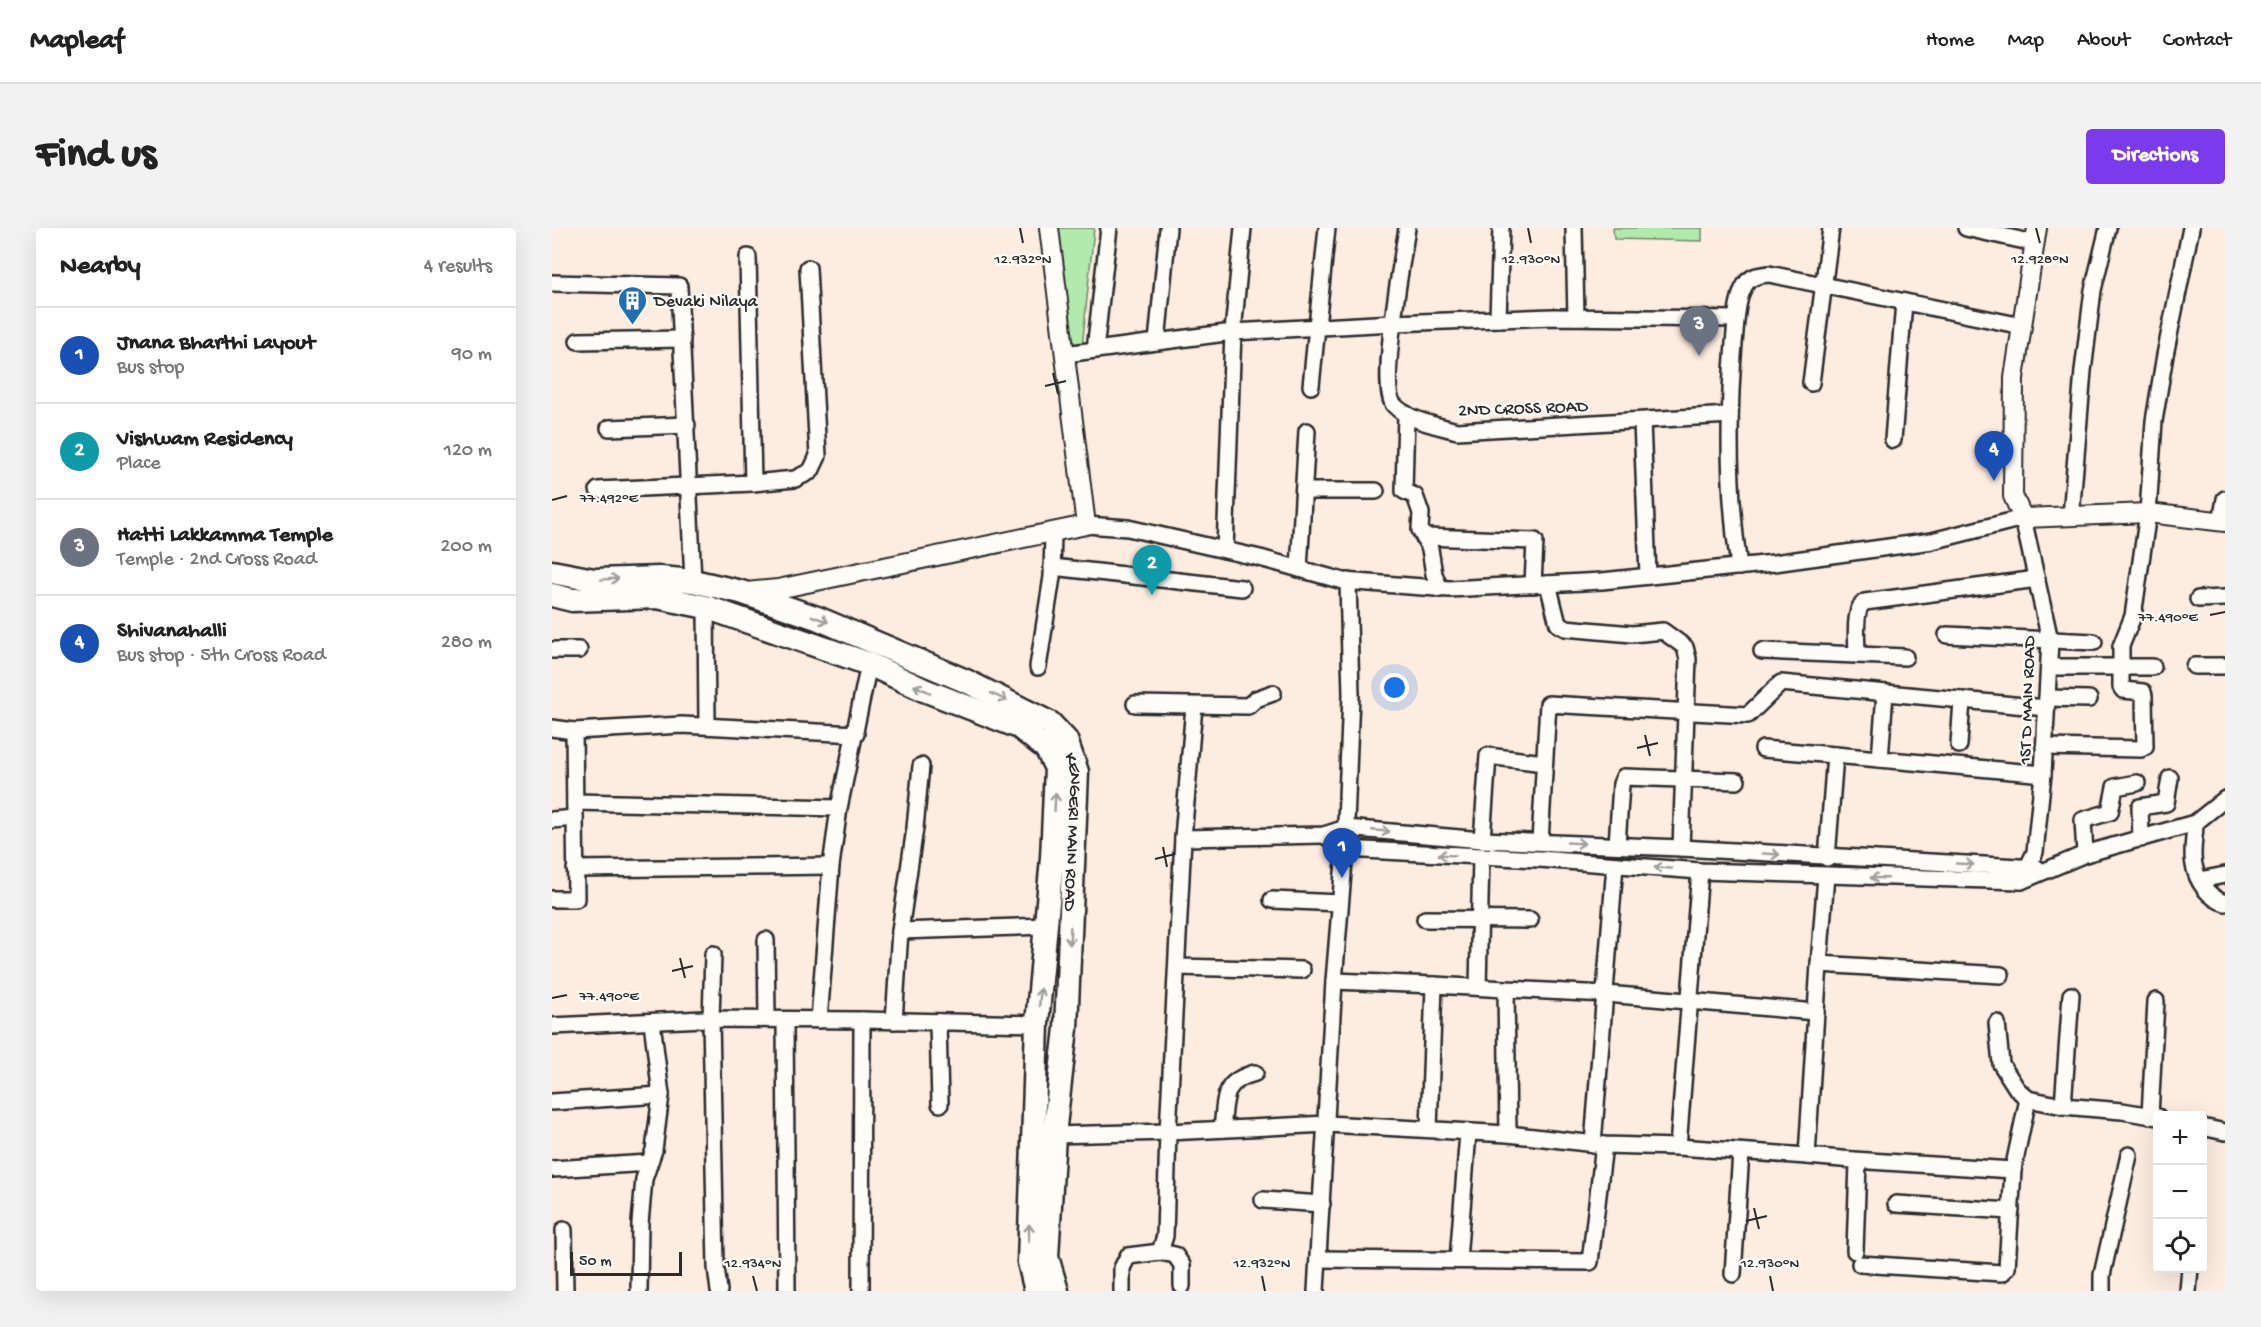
<!DOCTYPE html>
<meta charset="utf-8">
<style>
:root{--surface:#fff;--page:#f2f2f2;--text:#222;--muted:#767676;--line:#e0e0e0;--accent:#7c3aed}
body{margin:0;font-family:"Gochi Hand",sans-serif;background:var(--page);color:var(--text)}
.controls{position:absolute;right:18px;bottom:18px;display:grid;overflow:hidden;border-radius:6px;box-shadow:0 6px 24px #0002}
.controls button{width:54px;height:54px;display:grid;place-items:center;padding:0;border:0;border-bottom:2px solid var(--line);background:var(--surface);color:var(--text);font:30px sans-serif}
.scale{position:absolute;left:18px;bottom:15px;width:112px;box-sizing:border-box;padding-left:6px;border:3px solid #2b2b2b;border-top:0;font-size:16px;line-height:21px;white-space:nowrap;color:#2b2b2b;-webkit-text-stroke:4px #fdfcf7;paint-order:stroke}
.you{position:absolute;left:843px;top:460px;width:21px;height:21px;margin:-15px;border:4px solid #fff;border-radius:50%;background:#1a73e8;box-shadow:0 0 0 9px #1a73e833}
.badge{display:grid;place-items:center;width:39px;height:39px;border-radius:50%;background:var(--accent);color:#fff;font-size:20px;font-weight:700}
.pin{position:absolute;translate:-50% -50px;filter:drop-shadow(0 2px 3px #0008)}
.pin::after{content:'';position:absolute;top:32px;width:21px;height:18px;background:inherit;clip-path:polygon(0 0,100% 0,50% 100%)}
.list{margin:0;padding:0;list-style:none}
h2{display:flex;justify-content:space-between;align-items:center;height:78px;margin:0;padding:0 24px;font-size:26px}
h2 small{font-size:20px;font-weight:400;color:var(--muted)}
.list li{display:grid;grid-template-columns:39px 1fr auto;gap:18px;align-items:center;box-sizing:border-box;height:96px;padding:0 24px;border-top:2px solid var(--line)}
.list b{display:block;font-size:22px;white-space:nowrap}
.list p{margin:0;font-size:20px;white-space:nowrap;color:var(--muted)}
.list em{font-size:20px;font-style:normal;color:var(--muted)}
.icon{flex:none;width:33px;height:33px;fill:none;stroke:currentColor;stroke-width:2;stroke-linecap:round;stroke-linejoin:round}
.map{position:relative;flex:none;width:1673px;height:1063px;overflow:hidden;border-radius:6px}
header{display:flex;align-items:center;gap:36px;box-sizing:border-box;height:84px;padding:0 30px;background:var(--surface);border-bottom:2px solid var(--line)}
header strong{font-size:28px}
nav{display:flex;gap:33px;margin-inline-start:auto;font-size:21px}
.intro{display:flex;align-items:center;justify-content:space-between;box-sizing:border-box;height:144px;padding:0 36px}
h1{margin:0;font-size:42px}
.button{padding:15px 27px;border-radius:6px;background:var(--accent);color:#fff;font-size:21px;font-weight:700}
main{display:flex;gap:36px;padding:0 36px}
aside{flex:1;background:var(--surface);border-radius:6px;box-shadow:0 6px 24px #0002}
.map>svg:first-child{display:block}
</style>
<header>
<strong>Mapleaf</strong>
<nav><a>Home</a><a>Map</a><a>About</a><a>Contact</a></nav>
</header>
<div class="intro"><h1>Find us</h1><a class="button">Directions</a></div>
<main>
<aside>
<h2>Nearby<small>4 results</small></h2>
<ul class="list">
<li><span class="badge" style="background:#1a4fb4">1</span><div><b>Jnana Bharthi Layout</b><p>Bus stop</p></div><em>90 m</em></li>
<li><span class="badge" style="background:#0f9aa8">2</span><div><b>Vishwam Residency</b><p>Place</p></div><em>120 m</em></li>
<li><span class="badge" style="background:#6b7280">3</span><div><b>Hatti Lakkamma Temple</b><p>Temple · 2nd Cross Road</p></div><em>200 m</em></li>
<li><span class="badge" style="background:#1a4fb4">4</span><div><b>Shivanahalli</b><p>Bus stop · 5th Cross Road</p></div><em>280 m</em></li>
</ul>
</aside>
<div class="map">
<svg width="1673" height="1063" viewBox="0 0 1673 1063">
<rect width="100%" height="100%" fill="#fdede1"/>
<filter id="ink" filterUnits="userSpaceOnUse"><feTurbulence type="fractalNoise" baseFrequency=".0167" numOctaves="2"/><feDisplacementMap in="SourceGraphic" scale="12" xChannelSelector="R" yChannelSelector="G"/><feConvolveMatrix kernelMatrix="1 2 1 2 8 2 1 2 1" color-interpolation-filters="sRGB"/></filter>
<g filter="url(#ink)">
<g fill="#b2e9ac" stroke="#6e8a6c" stroke-width="1.5">
<polygon points="500,0 542,0 530,120 516,122"/>
<polygon points="1061,0 1150,0 1150,13 1062,11"/>
</g>
<g fill="none" stroke-linecap="round" stroke-linejoin="round">
<defs>
<g id="minor">
<path d="M855,0C851,28 826,160 842,177C857,193 884,197 905,203L1178,187"/>
<polyline points="1022,0 1024,89"/>
<polyline points="1414,0 1482,15"/>
<polyline points="0,55 127,58 141,353"/>
<polyline points="946,91 949,0"/>
<polyline points="26,113 130,111"/>
<polyline points="605,114 616,0"/>
<polyline points="543,122 557,0"/>
<polyline points="513,126 681,104 691,0"/>
<polyline points="1259,155 1279,0"/>
<polyline points="759,158 775,0"/>
<polyline points="854,186 852,263 863,268 869,285 868,302 878,321 882,346 888,361"/>
<polyline points="1090,193 1096,348"/>
<polyline points="57,200 135,197"/>
<polyline points="1341,212 1352,74"/>
<polyline points="201,255 243,251 259,243 266,228 256,40"/>
<polyline points="46,262 201,255 196,29"/>
<polyline points="752,263 824,263"/>
<polyline points="1519,288 1531,143 1541,62 1556,0"/>
<polyline points="1669,294 1673,271"/>
<polyline points="534,297 576,300 708,330 791,353 897,361 1050,353 1222,335 1380,313 1471,290 1498,412 1491,546 1483,624 1469,653"/>
<polyline points="874,309 983,313 981,357"/>
<polyline points="673,322 681,104 841,95 1001,89 1184,91"/>
<polyline points="500,339 690,360"/>
<path d="M1187,339C1176,265 1176,189 1182,115C1184,98 1184,66 1196,53C1202,47 1209,47 1217,46L1470,98"/>
<polyline points="747,341 755,203"/>
<polyline points="996,356 1006,396 1013,400 1080,406 1111,403 1133,419 1136,431 1129,620"/>
<polyline points="1646,371 1673,370"/>
<polyline points="154,379 155,498"/>
<polyline points="1395,407 1542,414"/>
<polyline points="0,422 27,422"/>
<polyline points="1210,423 1353,429"/>
<path d="M1305,427C1305,414 1301,380 1313,374L1485,351"/>
<polyline points="1642,438 1673,438"/>
<polyline points="486,439 500,349 501,304"/>
<polyline points="1497,439 1601,439"/>
<polyline points="1495,470 1537,471"/>
<polyline points="583,476 696,478 704,471 721,465"/>
<polyline points="0,500 22,503 130,497 304,506"/>
<polyline points="1407,517 1410,472"/>
<polyline points="1492,519 1589,521 1593,519 1592,468 1591,464 1571,462 1569,459 1569,418 1581,388 1596,285 1602,193 1613,127 1639,0"/>
<polyline points="1211,521 1283,527"/>
<polyline points="1328,531 1333,465"/>
<polyline points="23,574 287,580"/>
<polyline points="0,592 23,590"/>
<path d="M1643,595C1643,608 1639,624 1642,637C1645,654 1657,670 1673,675"/>
<polyline points="772,607 793,621 987,631 1148,643 1469,653 1533,626 1643,595 1673,571"/>
<polyline points="631,610 772,607 794,600 930,612 1129,620 1485,640"/>
<polyline points="1589,611 1588,579 1614,575 1618,550"/>
<polyline points="930,612 936,528 992,535"/>
<polyline points="988,614 996,476 1196,487 1229,455 1494,480"/>
<polyline points="1065,617 1069,556 1072,549 1185,553"/>
<polyline points="1533,626 1531,592 1558,584 1563,559 1585,555"/>
<polyline points="1275,630 1283,527 1491,546"/>
<polyline points="23,641 279,638"/>
<polyline points="1274,648 1267,736 1449,747"/>
<polyline points="1648,652 1673,647"/>
<polyline points="0,671 24,671 22,503"/>
<polyline points="720,672 788,675"/>
<polyline points="873,691 978,692"/>
<polyline points="348,703 494,698"/>
<polyline points="214,712 215,791"/>
<polyline points="161,726 159,791 164,1039 167,1063"/>
<polyline points="625,739 750,742"/>
<polyline points="782,753 882,757"/>
<polyline points="926,759 929,629"/>
<polyline points="954,761 1054,766 1264,784"/>
<polyline points="233,792 235,1063"/>
<polyline points="267,792 279,638 287,580 317,436"/>
<polyline points="342,793 348,703 363,600 369,538"/>
<polyline points="386,794 388,876"/>
<polyline points="1445,795 1449,836 1465,861 1476,871 1511,878 1570,883 1606,889"/>
<polyline points="0,798 152,791 310,792 485,796"/>
<polyline points="0,874 109,867"/>
<polyline points="1511,878 1519,767"/>
<polyline points="1598,888 1604,773"/>
<polyline points="1650,899 1673,904"/>
<path d="M670,901C674,870 669,854 703,845"/>
<polyline points="877,901 882,757 954,761 956,906"/>
<polyline points="502,907 616,904 631,610 642,478"/>
<polyline points="1041,916 1063,637"/>
<polyline points="1126,919 1148,643"/>
<polyline points="1255,928 1301,932 1306,935 1303,1023"/>
<polyline points="1301,932 1461,942"/>
<polyline points="0,941 97,935"/>
<polyline points="711,972 770,976"/>
<polyline points="1344,976 1459,983"/>
<polyline points="12,1002 13,1063"/>
<polyline points="608,1024 623,1027 630,1037 630,1058"/>
<polyline points="766,1031 1038,1034 1052,917"/>
<polyline points="906,1032 916,905"/>
<polyline points="1308,1036 1450,1045 1455,1040 1461,942 1476,871"/>
<polyline points="1181,1046 1189,924"/>
<polyline points="87,1063 88,995 92,951 102,922 109,867 100,794"/>
<polyline points="309,1063 310,792"/>
<polyline points="570,1063 570,1040 576,1028 608,1024 613,1008 616,904 775,896 956,906 1052,917 1126,919 1255,928 1267,736"/>
<polyline points="764,1063 782,753 793,621 799,467 796,353"/>
<polyline points="1550,1063 1550,1047 1577,927"/>
<polyline points="1636,1063 1638,1040"/>
</g>
<g id="tertiary">
<polyline points="1485,0 1462,150 1461,268 1471,290 1596,285 1673,294"/>
<polyline points="194,364 226,361 534,297 497,0"/>
</g>
<g id="primary">
<path id="s1" d="M0,344L42,352L108,350L141,353L189,364L265,390L416,454L498,495L514,512L525,544L514,800L502,907L495,1029L505,1063"/>
<polyline points="0,367 20,372 105,369 154,379 317,436 372,462 467,499 494,520 504,540 500,630 485,796 477,1034 484,1063"/>
</g>
</defs>
<use href="#minor" stroke="#2b2b2b" stroke-width="20"/>
<use href="#tertiary" stroke="#2b2b2b" stroke-width="22"/>
<use href="#primary" stroke="#2b2b2b" stroke-width="27"/>
<use href="#minor" stroke="#fdfcf7" stroke-width="15"/>
<use href="#tertiary" stroke="#fdfcf7" stroke-width="18"/>
<use href="#primary" stroke="#fdfcf7" stroke-width="22"/>
</g>
<defs><path id="oneway-shaft" d="M-6 0H5M1.5-3L5.5 0L1.5 3" fill="none" stroke-width="1.6" stroke-linecap="round" stroke-linejoin="round" transform="scale(1.5)"/></defs>
<g stroke="#9e9e9b">
<use href="#oneway-shaft" transform="translate(58 351) rotate(-4)"/>
<use href="#oneway-shaft" transform="translate(268 391) rotate(21)"/>
<use href="#oneway-shaft" transform="translate(370 461) rotate(-156)"/>
<use href="#oneway-shaft" transform="translate(447 469) rotate(26)"/>
<use href="#oneway-shaft" transform="translate(503 574) rotate(-87)"/>
<use href="#oneway-shaft" transform="translate(829 603) rotate(5)"/>
<use href="#oneway-shaft" transform="translate(1024 615) rotate(3)"/>
<use href="#oneway-shaft" transform="translate(1219 626) rotate(4)"/>
<use href="#oneway-shaft" transform="translate(895 627) rotate(-177)"/>
<use href="#oneway-shaft" transform="translate(1413 636) rotate(3)"/>
<use href="#oneway-shaft" transform="translate(1111 640) rotate(-176)"/>
<use href="#oneway-shaft" transform="translate(1327 650) rotate(-178)"/>
<use href="#oneway-shaft" transform="translate(518 708) rotate(92)"/>
<use href="#oneway-shaft" transform="translate(488 769) rotate(-85)"/>
<use href="#oneway-shaft" transform="translate(477 1005) rotate(-89)"/>
</g>
</g>
<path fill="none" stroke="#2b2b2b" stroke-width="2" d="M468,0L471,15M976,0L979,15M1484,0L1488,15M501,145L506,166M493,158L514,153M0,272L15,268M1658,387L1673,384M1093,507L1098,528M1085,520L1106,515M611,619L615,639M603,631L623,626M128,730L133,750M120,743L141,738M0,770L15,767M1202,980L1207,1001M1194,993L1215,988M201,1048L205,1063M710,1048L713,1063M1218,1048L1221,1063"/>
<defs>
<symbol id="building-pin" viewBox="-11 -11 22 30"><path d="M0 17L-7.5 6A9.5 9.5 0 1 1 7.5 6Z" fill="#1f6fb2" stroke="#fdfcf7"/><path d="M-4-6H4V6H1V3H-1V6H-4ZM-2.5-4.3h1.7v1.8h-1.7ZM.8-4.3h1.7v1.8H.8ZM-2.5-1h1.7V.8h-1.7ZM.8-1h1.7V.8H.8Z" fill="#fff"/></symbol>
</defs>
<g fill-rule="evenodd">
<use href="#building-pin" x="64" y="56" width="33" height="45"/>
</g>
<g text-anchor="middle" stroke-width="4.5" stroke-linejoin="round" paint-order="stroke">
<g font-size="18" fill="#2b2b2b" stroke="#fdfcf7" text-anchor="start">
<text x="102" y="78">Devaki Nilaya</text>
</g>
<g font-size="18" fill="#2b2b2b" stroke="#fdfcf7">
<text transform="translate(971 179) rotate(-2)" y="6">2ND CROSS ROAD</text>
<text transform="translate(1474 472) rotate(-88)" y="6">1ST D MAIN ROAD</text>
<text dy="6" stroke="none"><textPath href="#s1" startOffset="644">KENGERI MAIN ROAD</textPath></text>
</g>
</g>
<g font-size="15" text-anchor="middle" fill="#2b2b2b" stroke="#fdfcf7" stroke-width="4.5" stroke-linejoin="round" paint-order="stroke">
<text x="471" y="35">12.932°N</text>
<text x="979" y="35">12.930°N</text>
<text x="1488" y="35">12.928°N</text>
<text x="57" y="274">77.492°E</text>
<text x="1616" y="393">77.490°E</text>
<text x="57" y="772">77.490°E</text>
<text x="201" y="1039">12.934°N</text>
<text x="710" y="1039">12.932°N</text>
<text x="1218" y="1039">12.930°N</text>
</g>
</svg>
<div class="controls">
<button>+</button>
<button>−</button>
<button><svg class="icon" aria-label="locate" viewBox="0 0 24 24"><circle cx="12" cy="12" r="6"/><path d="M12 2v4M12 18v4M2 12h4M18 12h4"/></svg></button>
</div>
<div class="scale">50 m</div>
<div class="you"></div>
<div class="pin badge" style="left:790px;top:650px;background:#1a4fb4">1</div>
<div class="pin badge" style="left:600px;top:367px;background:#0f9aa8">2</div>
<div class="pin badge" style="left:1147px;top:128px;background:#6b7280">3</div>
<div class="pin badge" style="left:1442px;top:253px;background:#1a4fb4">4</div>
</div>
</main>
